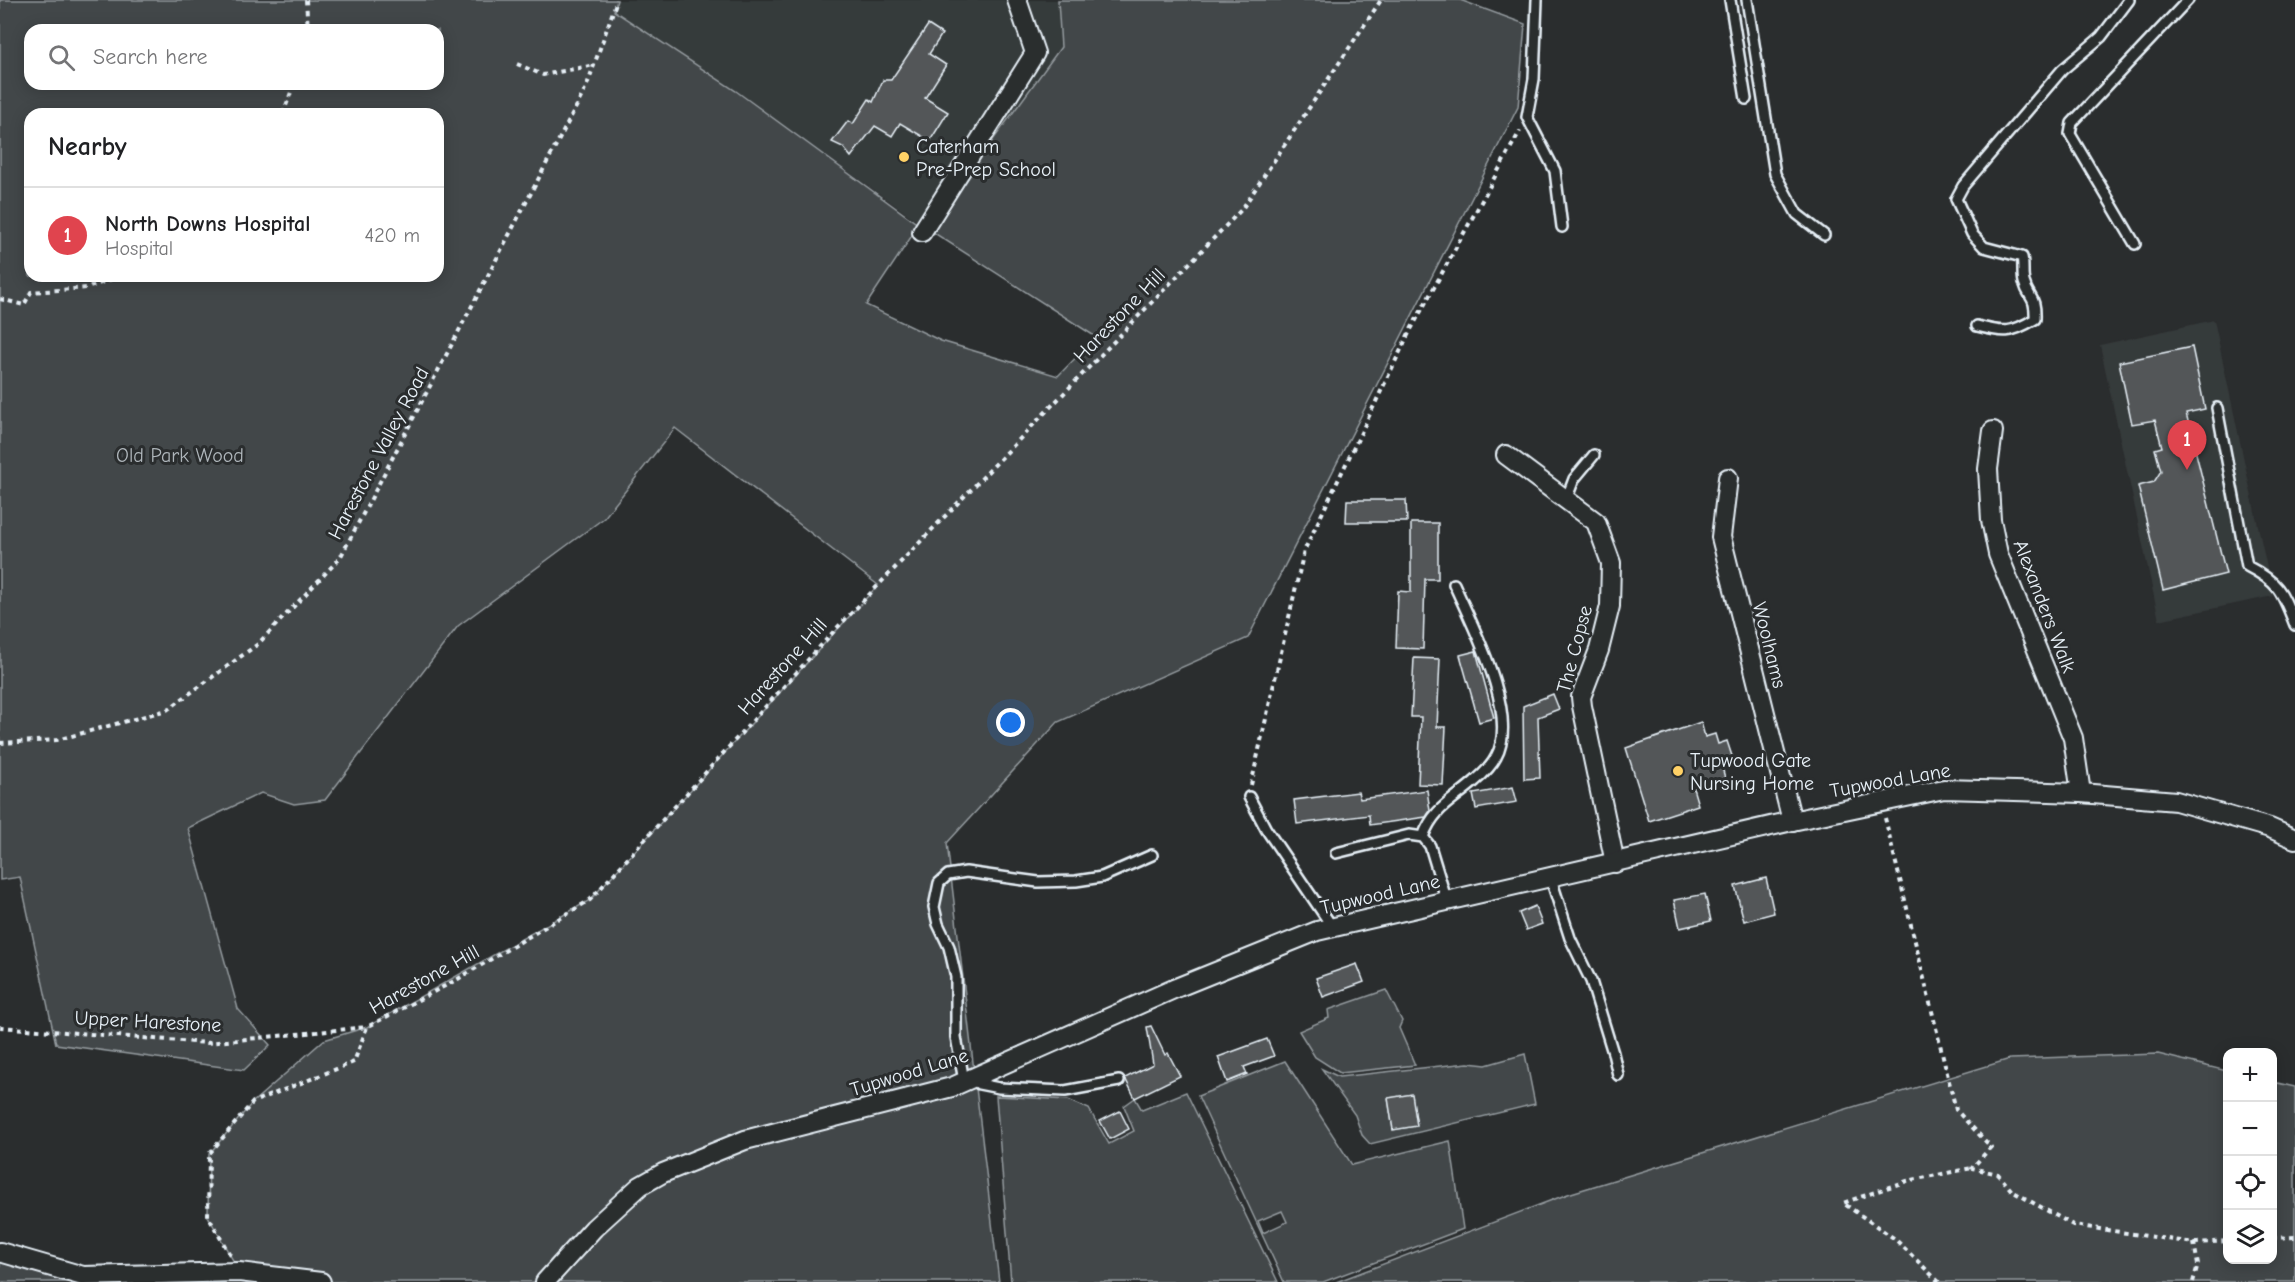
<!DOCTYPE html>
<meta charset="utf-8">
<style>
:root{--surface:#fff;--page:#f2f2f2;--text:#202124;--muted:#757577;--line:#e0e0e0;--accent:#1a73e8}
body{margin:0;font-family:"Comic Neue",sans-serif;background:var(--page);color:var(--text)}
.controls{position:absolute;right:18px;bottom:18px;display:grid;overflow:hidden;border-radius:12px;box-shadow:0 3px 15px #0003}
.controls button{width:54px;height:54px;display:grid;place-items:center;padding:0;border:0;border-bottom:2px solid var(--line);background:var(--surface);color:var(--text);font:30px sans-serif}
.you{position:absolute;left:1011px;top:723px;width:21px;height:21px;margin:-15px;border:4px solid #fff;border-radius:50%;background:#1a73e8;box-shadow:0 0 0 9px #1a73e833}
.badge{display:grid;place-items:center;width:39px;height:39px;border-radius:50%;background:var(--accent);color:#fff;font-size:20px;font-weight:700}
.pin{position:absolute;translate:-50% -50px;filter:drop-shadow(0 2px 3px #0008)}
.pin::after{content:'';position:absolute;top:32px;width:21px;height:18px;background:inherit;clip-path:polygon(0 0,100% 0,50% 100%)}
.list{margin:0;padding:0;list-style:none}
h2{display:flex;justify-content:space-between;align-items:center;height:78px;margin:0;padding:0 24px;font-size:26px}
h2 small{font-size:20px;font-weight:400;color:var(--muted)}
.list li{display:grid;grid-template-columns:39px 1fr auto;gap:18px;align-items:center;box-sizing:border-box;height:96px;padding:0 24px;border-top:2px solid var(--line)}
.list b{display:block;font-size:22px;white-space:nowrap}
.list p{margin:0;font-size:20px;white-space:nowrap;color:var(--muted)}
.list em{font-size:20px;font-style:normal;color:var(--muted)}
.icon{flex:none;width:33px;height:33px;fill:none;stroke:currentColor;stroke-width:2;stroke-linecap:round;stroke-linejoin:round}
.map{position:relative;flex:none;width:2295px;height:1282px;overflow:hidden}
.search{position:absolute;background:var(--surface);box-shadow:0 3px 15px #0003;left:24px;top:24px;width:420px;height:66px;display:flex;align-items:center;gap:15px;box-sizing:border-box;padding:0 21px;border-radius:18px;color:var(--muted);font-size:22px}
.panel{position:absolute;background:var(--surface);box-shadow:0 3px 15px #0003;left:24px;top:108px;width:420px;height:174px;border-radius:18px}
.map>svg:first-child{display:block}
</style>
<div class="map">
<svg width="2295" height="1282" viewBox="0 0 2295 1282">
<rect width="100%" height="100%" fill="#2a2d2e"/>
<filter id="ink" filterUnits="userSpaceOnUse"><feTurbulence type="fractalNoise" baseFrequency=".0167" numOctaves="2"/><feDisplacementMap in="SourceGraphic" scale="12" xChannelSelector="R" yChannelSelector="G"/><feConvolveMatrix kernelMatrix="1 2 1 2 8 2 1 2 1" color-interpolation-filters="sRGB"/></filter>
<g filter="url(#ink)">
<g fill="#363a3b">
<polygon points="617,0 1058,0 1061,47 928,229 736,91 614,10"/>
<polygon points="2214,320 2273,596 2159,620 2100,345"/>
</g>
<g fill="#424648" stroke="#959ca0" stroke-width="1.5" fill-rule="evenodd">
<path d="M0,0H617L614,11L736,91L919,225L866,305L941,341L1058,376L1096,337L928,229L1061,47L1058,0H1460L1525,24L1518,107L1248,638L1058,722L947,843L999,1282H0V1256L83,1276L239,1271L208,1216L209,1154L253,1102L324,1040L367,1027L590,900L878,585L675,428L604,518L458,626L325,800L294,804L261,793L188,828L238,1009L270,1045L244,1070L56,1044L20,877L0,880ZM30,30H438V84H30ZM30,114H438V276H30Z"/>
<polygon points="1386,990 1402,1021 1399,1028 1415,1065 1340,1073 1315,1057 1299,1031 1329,1018 1328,1010"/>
<path d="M1525,1054L1535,1104L1370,1144L1362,1135L1355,1115L1322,1069L1339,1077L1468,1063L1486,1065ZM1412,1094L1417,1126L1393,1130L1388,1098Z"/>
<polygon points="2158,1054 2227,1071 2228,1260 2272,1260 2273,1082 2295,1087 2295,1282 1336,1282 1568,1194 2010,1059"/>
<path d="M1285,1061L1352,1165L1450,1141L1463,1229L1323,1282H1284L1198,1096ZM1282,1211L1287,1222L1263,1233L1258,1221Z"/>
<polygon points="1186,1092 1278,1282 1011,1282 996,1096 1068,1100 1089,1109 1109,1144 1134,1131 1124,1106 1135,1098 1142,1110"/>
</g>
<g fill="#535759" stroke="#e8f1f8" stroke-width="1.5">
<polygon points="928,25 942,34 929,54 946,65 925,98 948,112 930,141 900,123 892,136 875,126 851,157 843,147 832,142 848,121 853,124 869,99 873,102 883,80 891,80"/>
<polygon points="2192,347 2205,409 2186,413 2226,574 2163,590 2138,486 2154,482 2161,471 2155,449 2162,447 2155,420 2132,424 2119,362"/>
<polygon points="1347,500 1406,500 1407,522 1346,522"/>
<polygon points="1411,523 1438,523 1438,579 1425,579 1423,649 1396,648 1398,591 1411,592"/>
<polygon points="1476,651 1494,718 1479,722 1460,655"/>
<polygon points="1414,658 1440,659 1437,727 1446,727 1443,785 1418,784 1421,717 1411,717"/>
<polygon points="1553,694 1559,709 1538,717 1540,778 1524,779 1523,706"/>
<polygon points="1701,722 1705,737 1715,734 1718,744 1727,741 1733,759 1721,763 1725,778 1693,788 1698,805 1649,821 1626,748"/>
<polygon points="1513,787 1517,802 1476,809 1473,794"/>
<polygon points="1427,790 1430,811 1426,817 1370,825 1369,815 1297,824 1294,800 1358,792 1360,799"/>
<polygon points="1766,878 1774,913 1744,921 1735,886"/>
<polygon points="1705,894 1711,921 1680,928 1674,900"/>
<polygon points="1535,906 1542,924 1526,930 1519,913"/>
<polygon points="1357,964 1364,982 1323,997 1316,978"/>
<polygon points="1151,1026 1165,1055 1168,1053 1180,1076 1135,1098 1125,1078 1153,1064 1147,1027"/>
<polygon points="1267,1039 1274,1056 1244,1067 1247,1074 1227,1082 1218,1057"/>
<polygon points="1412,1094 1417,1126 1393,1130 1388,1098"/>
<polygon points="1120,1111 1129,1129 1110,1139 1100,1121"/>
</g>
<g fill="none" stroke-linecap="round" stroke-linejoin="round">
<defs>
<g id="service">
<polyline points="1537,0 1534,79 1527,117 1555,171 1562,227"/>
<polyline points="1730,0 1746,99"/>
<polyline points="1747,0 1775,174 1797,214 1824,235"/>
<polyline points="2135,244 2070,134 2072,123 2188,0"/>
<path d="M1977,326C2004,333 2010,334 2035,319C2036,295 2029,300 2024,282C2022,274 2024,265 2022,257L1984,247L1972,234L1956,199L1963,186L2062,70L2101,37L2129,0"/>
<path d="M2217,408L2247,566C2280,583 2282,592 2295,625"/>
<polyline points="1566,500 1574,479 1594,455"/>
<polyline points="1249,797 1266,829 1333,928"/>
<path d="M1423,837C1433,808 1454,800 1475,781C1482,775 1492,765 1496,757C1520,714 1472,625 1454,584"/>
<polyline points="1336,853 1409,835 1423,837 1430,846 1447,902"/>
<polyline points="1551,879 1570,938 1591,981 1613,1053 1618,1075"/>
<polyline points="972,1078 979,1084 999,1088 1065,1091 1119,1081"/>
<polyline points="964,1081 956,1037 956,977 949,947 938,924 934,907 939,883 948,875 966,872 1038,882 1076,881 1102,877 1152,855"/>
</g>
<g id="minor">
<polyline points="922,232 1035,53 1017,0"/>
<polyline points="1993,431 1988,469 1991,520 1998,554 2073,738 2081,793"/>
<polyline points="1506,455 1596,522 1611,563 1610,606 1599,650 1581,697 1582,706 1615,863"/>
<polyline points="1728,478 1721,537 1792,821"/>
<polyline points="0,1252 83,1276 239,1272 321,1282"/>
<polyline points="545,1282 594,1228 640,1186 663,1173 745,1140 952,1087 1176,988 1317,931 1792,821 1944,789 2081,793 2176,801 2270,828 2295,839"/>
</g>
</defs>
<use href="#service" stroke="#e8f1f8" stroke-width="14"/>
<use href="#minor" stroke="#e8f1f8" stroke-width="22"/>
<g stroke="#e8f1f8" stroke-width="4" stroke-dasharray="4.5 4.5" stroke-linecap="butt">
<polyline points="306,0 308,30"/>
<polyline points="517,64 543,75 595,65"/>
<polyline points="283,114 294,84"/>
<polyline points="0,299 24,305 31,292 87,288 120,276"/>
<polyline points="0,743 57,740 167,710 258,644 340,558 586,88 617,0"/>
<polyline points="1251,785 1304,551 1409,333 1520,131"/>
<polyline points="1885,818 1956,1110 1991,1147 1972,1168 1998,1174 2012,1191 2073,1225 2194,1243 2228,1241"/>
<polyline points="0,1027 207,1043 367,1027"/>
<polyline points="2272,1238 2295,1237"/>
<polyline points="230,1255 208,1216 209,1154 253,1102 354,1062 367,1027 458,979 590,900 835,630 1242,209 1381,0"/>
<polyline points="1939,1282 1895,1239 1843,1203 1907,1181 1972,1168"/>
<polyline points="2193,1282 2198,1265 2194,1243"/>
</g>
<use href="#service" stroke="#2a2d2e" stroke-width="9"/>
<use href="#minor" stroke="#2a2d2e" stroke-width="18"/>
</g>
</g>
<g fill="#ffd166" stroke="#2a2d2e" stroke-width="2">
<circle cx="904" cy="157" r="6"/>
<circle cx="1678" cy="771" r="6"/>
</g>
<g text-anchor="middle" stroke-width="6" stroke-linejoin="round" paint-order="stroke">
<g font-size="20" fill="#e8f1f8" stroke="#2a2d2e" text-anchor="start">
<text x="916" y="153">Caterham<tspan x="916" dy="23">Pre-Prep School</tspan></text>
<text x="1690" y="767">Tupwood Gate<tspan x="1690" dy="23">Nursing Home</tspan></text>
</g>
<g font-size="20" fill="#e8f1f8" stroke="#2a2d2e">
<text transform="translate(1119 315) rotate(-46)" y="7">Harestone Hill</text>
<text transform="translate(378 453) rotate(-62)" y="7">Harestone Valley Road</text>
<text transform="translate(2045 606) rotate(69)" y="7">Alexanders Walk</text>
<text transform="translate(1770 645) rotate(76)" y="7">Woolhams</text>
<text transform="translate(1574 649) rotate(-75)" y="7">The Copse</text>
<text transform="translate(782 666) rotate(-48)" y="7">Harestone Hill</text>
<text transform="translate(1890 780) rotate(-10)" y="7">Tupwood Lane</text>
<text transform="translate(1380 894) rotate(-13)" y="7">Tupwood Lane</text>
<text transform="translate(424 979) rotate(-29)" y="7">Harestone Hill</text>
<text transform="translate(148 1021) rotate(3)" y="7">Upper Harestone</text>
<text transform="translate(909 1072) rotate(-17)" y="7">Tupwood Lane</text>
</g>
<g font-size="20" fill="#aeb5ba" stroke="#2a2d2e">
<text x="180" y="462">Old Park Wood</text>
</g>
</g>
</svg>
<div class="controls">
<button>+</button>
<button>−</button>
<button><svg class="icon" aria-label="locate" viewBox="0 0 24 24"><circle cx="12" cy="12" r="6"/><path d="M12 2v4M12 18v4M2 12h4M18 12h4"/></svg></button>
<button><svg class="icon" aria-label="layers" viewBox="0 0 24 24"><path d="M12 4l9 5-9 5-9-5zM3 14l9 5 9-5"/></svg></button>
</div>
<div class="you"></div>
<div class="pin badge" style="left:2187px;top:470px;background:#e0444e">1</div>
<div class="search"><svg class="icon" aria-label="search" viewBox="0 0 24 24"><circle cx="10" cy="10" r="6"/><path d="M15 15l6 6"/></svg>Search here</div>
<section class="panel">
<h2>Nearby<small></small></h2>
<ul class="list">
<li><span class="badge" style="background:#e0444e">1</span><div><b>North Downs Hospital</b><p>Hospital</p></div><em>420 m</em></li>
</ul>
</section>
</div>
